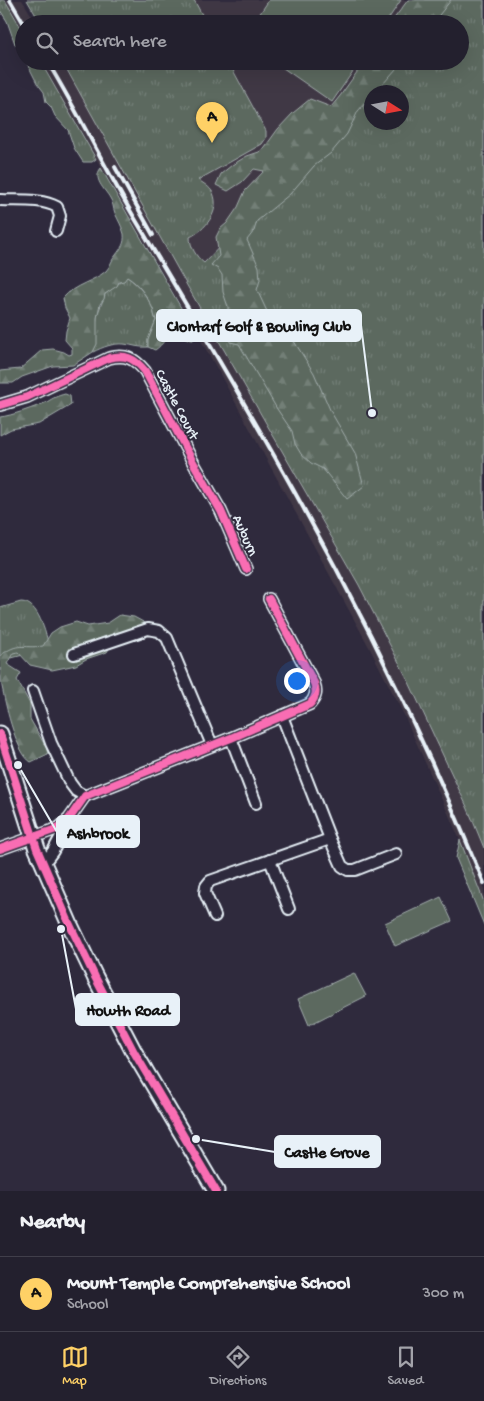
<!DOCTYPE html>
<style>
:root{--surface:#23202e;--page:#2b2836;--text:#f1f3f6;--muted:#a3a3aa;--line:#403e4a;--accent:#ffd166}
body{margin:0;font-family:"Gochi Hand",sans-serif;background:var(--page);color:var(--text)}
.compass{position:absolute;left:364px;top:85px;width:45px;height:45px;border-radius:50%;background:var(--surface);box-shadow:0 5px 20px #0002;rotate:101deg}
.you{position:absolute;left:296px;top:680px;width:18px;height:18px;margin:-12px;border:4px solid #fff;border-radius:50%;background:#1a73e8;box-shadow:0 0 0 8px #1a73e833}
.badge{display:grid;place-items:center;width:32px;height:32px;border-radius:50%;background:var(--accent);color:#111;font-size:16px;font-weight:700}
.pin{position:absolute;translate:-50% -41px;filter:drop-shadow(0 1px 2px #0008)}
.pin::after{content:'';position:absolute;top:26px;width:18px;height:15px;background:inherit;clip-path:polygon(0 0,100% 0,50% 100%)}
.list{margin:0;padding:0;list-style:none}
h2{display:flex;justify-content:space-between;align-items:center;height:65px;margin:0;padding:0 20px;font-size:21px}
h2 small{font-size:16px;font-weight:400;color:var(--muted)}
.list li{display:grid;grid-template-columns:32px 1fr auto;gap:15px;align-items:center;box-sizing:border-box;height:75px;padding:0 20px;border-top:1px solid var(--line)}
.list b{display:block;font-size:19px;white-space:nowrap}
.list p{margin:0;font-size:16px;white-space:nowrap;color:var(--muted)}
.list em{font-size:16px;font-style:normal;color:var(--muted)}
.icon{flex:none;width:28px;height:28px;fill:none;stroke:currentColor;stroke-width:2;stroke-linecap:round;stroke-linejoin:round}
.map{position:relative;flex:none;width:484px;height:1191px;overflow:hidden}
.search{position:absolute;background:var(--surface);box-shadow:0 5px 20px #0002;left:15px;right:15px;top:15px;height:55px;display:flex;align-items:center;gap:12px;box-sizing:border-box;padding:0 18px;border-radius:28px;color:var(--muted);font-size:19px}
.sheet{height:140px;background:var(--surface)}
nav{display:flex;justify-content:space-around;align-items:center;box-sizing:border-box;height:70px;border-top:1px solid var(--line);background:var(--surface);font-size:14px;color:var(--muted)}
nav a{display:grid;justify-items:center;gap:2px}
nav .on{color:var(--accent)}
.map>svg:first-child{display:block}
</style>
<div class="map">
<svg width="484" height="1191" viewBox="0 0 484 1191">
<defs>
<pattern id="grass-tufts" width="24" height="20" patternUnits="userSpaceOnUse" patternTransform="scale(1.25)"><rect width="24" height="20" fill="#5c695f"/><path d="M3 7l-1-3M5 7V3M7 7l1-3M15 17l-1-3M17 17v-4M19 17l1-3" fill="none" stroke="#737f77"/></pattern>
<pattern id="forest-firs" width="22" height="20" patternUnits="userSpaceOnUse" patternTransform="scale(1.25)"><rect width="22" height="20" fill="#5c695f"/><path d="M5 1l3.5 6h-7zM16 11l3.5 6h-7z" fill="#737f77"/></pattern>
</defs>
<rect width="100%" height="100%" fill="#2f2a3d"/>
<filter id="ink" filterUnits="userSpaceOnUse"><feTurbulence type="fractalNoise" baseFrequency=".02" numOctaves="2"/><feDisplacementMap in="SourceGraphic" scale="10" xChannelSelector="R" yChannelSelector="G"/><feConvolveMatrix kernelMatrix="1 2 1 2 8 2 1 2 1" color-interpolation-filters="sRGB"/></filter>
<g filter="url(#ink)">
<g fill="#413745">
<polygon points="5,0 22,0 37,24 24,24 24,33"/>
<polygon points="27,0 425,0 408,24 41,24"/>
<polygon points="40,61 60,61 72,80 62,61 382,61 275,189 185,282 359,585 408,680 468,809 484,848 484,925 456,858 460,840 404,715 368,645 215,365"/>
</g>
<g fill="url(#grass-tufts)" stroke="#a2adac" fill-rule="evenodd">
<polygon points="0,0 5,0 24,33 24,56 21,49 15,44 7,21 0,10"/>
<polygon points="27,0 194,0 207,24 41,24"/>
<path d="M425,0H484V848L468,809L408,680L359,585L185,282L62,61H228L266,131V138L262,144L198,180C203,183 210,187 213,193C221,211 205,230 190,237C190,246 196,257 204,263L275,189L382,61H460V24H408ZM372,92H402V122H372Z"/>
<polygon points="26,61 40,61 96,159 92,162 83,162 74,148 68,130 55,116 51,107 46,102 44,92 37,83"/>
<path d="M127,277C139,285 147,296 153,309C154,312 154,316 156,320L148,340V347C139,348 133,345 124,344C113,343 103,347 93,352C99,340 95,330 97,317C99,308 103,302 105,294C113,288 119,283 127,277Z"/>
<path d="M21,602C39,602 45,633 50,648L0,661V608Z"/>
<polygon points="460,840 484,902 484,925 456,858"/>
</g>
<g fill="url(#forest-firs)" stroke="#a2adac">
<polygon points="408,0 451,0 432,24 390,24"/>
<polygon points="365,61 403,61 376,92 372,92 371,97 358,111 347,134 331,153 314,166 290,194 257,221 254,231 247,240 259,267 260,280 257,290 271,320 292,338 314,373 331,412 355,453 364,486 347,499 323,469 311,463 301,454 295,444 292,431 277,409 239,344 230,342 228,337 228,307 223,292 222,275 218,269 211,265 219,256 216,237 220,229 227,223 238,207 245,191 264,171 254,169 242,182 228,191 216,185 221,174 232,165 247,156 262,151 278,129 293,113 310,99 331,107 340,96"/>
<path d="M101,168L196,334L193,340C186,340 183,335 178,334C169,332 162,346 155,350L148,347V340L156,320C154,316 154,312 153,309C147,296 139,284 127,277L124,281L119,282L117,286L105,294L104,299L100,304L97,318V344L93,352L73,365L53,366L22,377L13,383H0V371L20,369L42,350L53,349L64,352L69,355L72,354V348L65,340L66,331L70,318L65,308L63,298C75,284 93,282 106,271C111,266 111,260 116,255C121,248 125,244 124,234C122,226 118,220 115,213C113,208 113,202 110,198C105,189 92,179 101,168Z"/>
<path d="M65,394L70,396L71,405L39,424L11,429L0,435V417C11,416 36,407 47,402C53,398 57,396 65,394Z"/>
<path d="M120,615L134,617L145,623L140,628L118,634L107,652L86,659L76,665L52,670L30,665L18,652L13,653L7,664L21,673L17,680L30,704V719L46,747L48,754L31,762C17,754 6,708 3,691C0,680 1,667 0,656C19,641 22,649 43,646L51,633L60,627L76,622L88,626L108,623Z"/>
</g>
<g fill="#5c695f" stroke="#a2adac">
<polygon points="269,0 401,0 385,24 253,24"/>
<polygon points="273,61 360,61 332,102"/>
<polygon points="441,897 452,921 395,946 385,923"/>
<polygon points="354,973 366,996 309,1025 298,999"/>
</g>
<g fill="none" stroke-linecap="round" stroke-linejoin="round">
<defs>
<g id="minor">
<path d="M0,200C18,201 41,198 57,207L60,216L56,231"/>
<path d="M0,405L27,397L109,358C126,354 134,358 145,371L193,462L221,511L246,569"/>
<polyline points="74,654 148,629 159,631 167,638 212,745"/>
<polyline points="33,691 51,743 70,783 76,791 85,796"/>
<polyline points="282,716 330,839 342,866 348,870 355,870 396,854"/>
<polyline points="231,738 256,803"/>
<path d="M0,849L59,828L69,819L85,796L231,738L310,704C316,697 317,692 314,683L269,599"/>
<polyline points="270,860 289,909"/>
<polyline points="44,863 53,851 68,823"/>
<polyline points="215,916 205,893 206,886 210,881 330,839"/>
</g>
<polyline id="secondary" points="0,734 37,849 70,925 95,977 134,1052 216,1191"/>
</defs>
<use href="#minor" stroke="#e8f1f8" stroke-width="14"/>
<use href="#secondary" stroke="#e8f1f8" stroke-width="19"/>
<use href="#minor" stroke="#2f2a3d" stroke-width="10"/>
<use href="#secondary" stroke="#2f2a3d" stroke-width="15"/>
<g stroke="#e8f1f8" stroke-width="4">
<polyline points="10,0 24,24"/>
<path d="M47,61C78,112 104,166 134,217C188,308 243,399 294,491C365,618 429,749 484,883"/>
<polyline points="115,167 153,235"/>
</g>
<defs>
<g id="cycleway">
<path d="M0,405L27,397L109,358C126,354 134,358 145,371L193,462L221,511L246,569"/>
<polyline points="0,734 37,849 70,925 95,977 134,1052 216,1191"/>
<path d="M0,849L59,828L69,819L85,796L231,738L310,704C316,697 317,692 314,683L269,599"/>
</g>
</defs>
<use href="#cycleway" stroke="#2f2a3d" stroke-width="11"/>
<use href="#cycleway" stroke="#f96db3" stroke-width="8"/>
</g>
</g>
<g text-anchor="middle" stroke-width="4" stroke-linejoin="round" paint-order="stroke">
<g font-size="15" fill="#e8f1f8" stroke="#2f2a3d">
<text transform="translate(178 404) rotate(62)" y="5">Castle Court</text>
<text transform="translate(246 535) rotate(66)" y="5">Auburn</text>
</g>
</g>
<path fill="none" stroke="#e8f1f8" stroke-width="2" d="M372 413L361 325M18 765L57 832M61 929L76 1009M196 1139L275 1152"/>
<g fill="#e8f1f8" stroke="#2f2a3d" stroke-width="2">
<circle cx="372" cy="413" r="5"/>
<circle cx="18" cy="765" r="5"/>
<circle cx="61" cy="929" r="5"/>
<circle cx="196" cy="1139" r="5"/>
</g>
<g fill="#e8f1f8" stroke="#e8f1f8" stroke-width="2">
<rect x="157" y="310" width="204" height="31" rx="5"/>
<rect x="57" y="816" width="82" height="31" rx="5"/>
<rect x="76" y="994" width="103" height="31" rx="5"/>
<rect x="275" y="1136" width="105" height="31" rx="5"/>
</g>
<g font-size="16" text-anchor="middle" font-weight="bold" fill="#111">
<text x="259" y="331">Clontarf Golf &amp; Bowling Club</text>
<text x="98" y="838">Ashbrook</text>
<text x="128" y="1015">Howth Road</text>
<text x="327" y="1157">Castle Grove</text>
</g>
</svg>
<svg class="compass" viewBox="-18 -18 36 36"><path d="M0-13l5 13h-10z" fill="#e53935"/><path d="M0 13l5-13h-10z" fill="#a3a3aa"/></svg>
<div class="you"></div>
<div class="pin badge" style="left:212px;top:143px">A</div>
<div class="search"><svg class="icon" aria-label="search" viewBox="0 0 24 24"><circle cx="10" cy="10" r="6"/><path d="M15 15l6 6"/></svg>Search here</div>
</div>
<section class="sheet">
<h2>Nearby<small></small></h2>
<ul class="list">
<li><span class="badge">A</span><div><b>Mount Temple Comprehensive School</b><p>School</p></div><em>300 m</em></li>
</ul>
</section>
<nav>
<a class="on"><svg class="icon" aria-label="map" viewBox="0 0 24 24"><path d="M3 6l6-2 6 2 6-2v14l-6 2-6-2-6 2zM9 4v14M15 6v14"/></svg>Map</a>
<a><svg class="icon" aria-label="directions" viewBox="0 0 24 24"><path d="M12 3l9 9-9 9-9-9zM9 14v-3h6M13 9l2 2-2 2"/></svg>Directions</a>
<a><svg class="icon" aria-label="saved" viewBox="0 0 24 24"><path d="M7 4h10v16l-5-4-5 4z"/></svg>Saved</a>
</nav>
